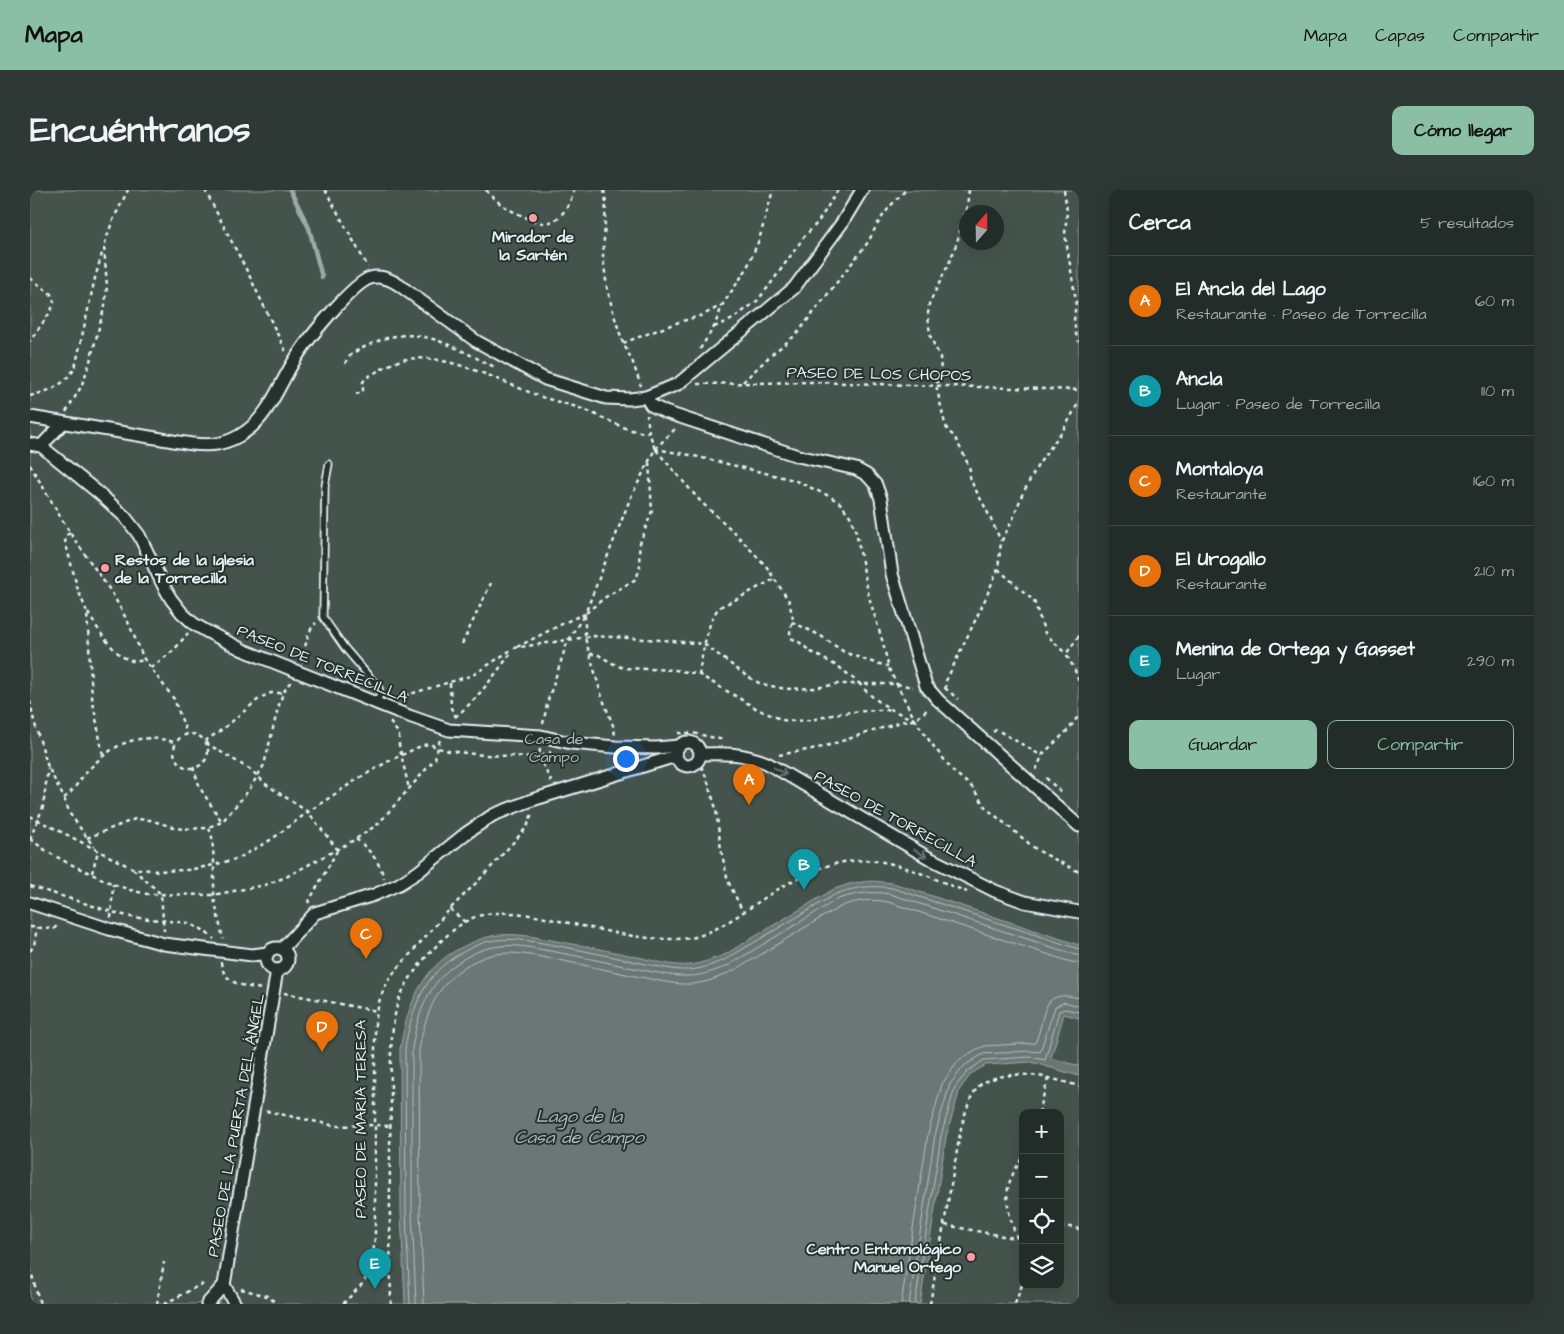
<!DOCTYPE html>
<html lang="es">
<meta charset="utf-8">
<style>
:root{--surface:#222c28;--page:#2e3834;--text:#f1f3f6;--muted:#a2a7a8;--line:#3f4845;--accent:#8abfa5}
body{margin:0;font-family:"Architects Daughter",sans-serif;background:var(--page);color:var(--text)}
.controls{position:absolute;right:15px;bottom:15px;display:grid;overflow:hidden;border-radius:10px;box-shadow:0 5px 20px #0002}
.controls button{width:45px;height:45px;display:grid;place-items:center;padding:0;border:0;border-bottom:1px solid var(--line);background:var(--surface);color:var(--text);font:25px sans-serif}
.compass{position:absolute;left:929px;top:15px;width:45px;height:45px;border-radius:50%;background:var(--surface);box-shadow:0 5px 20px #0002;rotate:20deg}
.you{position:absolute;left:595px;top:568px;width:18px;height:18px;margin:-12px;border:4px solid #fff;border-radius:50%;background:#1a73e8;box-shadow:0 0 0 8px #1a73e833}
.badge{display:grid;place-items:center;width:32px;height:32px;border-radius:50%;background:var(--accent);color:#fff;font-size:16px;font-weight:700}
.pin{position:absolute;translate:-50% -41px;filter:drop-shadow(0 1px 2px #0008)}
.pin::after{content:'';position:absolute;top:26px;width:18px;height:15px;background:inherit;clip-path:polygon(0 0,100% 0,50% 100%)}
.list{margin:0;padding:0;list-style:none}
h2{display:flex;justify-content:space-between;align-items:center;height:65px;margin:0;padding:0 20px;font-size:21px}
h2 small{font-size:16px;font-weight:400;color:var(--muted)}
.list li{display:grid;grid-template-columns:32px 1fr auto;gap:15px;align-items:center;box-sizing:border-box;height:90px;padding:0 20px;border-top:1px solid var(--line)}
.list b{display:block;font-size:19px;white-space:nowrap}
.list p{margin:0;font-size:16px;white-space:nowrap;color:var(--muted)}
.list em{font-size:16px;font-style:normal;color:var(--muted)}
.actions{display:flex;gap:10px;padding:15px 20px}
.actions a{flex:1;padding:11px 0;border:1px solid var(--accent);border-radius:10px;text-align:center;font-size:18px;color:var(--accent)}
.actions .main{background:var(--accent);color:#111}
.icon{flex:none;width:28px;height:28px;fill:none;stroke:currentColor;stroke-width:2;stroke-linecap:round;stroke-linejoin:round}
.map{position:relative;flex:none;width:1049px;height:1114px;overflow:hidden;border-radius:10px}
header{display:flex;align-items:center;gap:30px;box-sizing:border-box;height:70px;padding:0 25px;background:var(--accent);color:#111}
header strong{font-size:24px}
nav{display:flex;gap:28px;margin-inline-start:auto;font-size:18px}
.intro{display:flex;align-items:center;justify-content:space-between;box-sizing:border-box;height:120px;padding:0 30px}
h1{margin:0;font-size:35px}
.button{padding:12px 22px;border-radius:10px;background:var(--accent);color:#111;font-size:18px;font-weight:700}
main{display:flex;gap:30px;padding:0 30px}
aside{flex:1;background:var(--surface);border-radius:10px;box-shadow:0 5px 20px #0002}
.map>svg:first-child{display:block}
</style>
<header>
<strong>Mapa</strong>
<nav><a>Mapa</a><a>Capas</a><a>Compartir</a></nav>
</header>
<div class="intro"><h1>Encuéntranos</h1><a class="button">Cómo llegar</a></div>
<main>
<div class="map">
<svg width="1049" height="1114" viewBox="0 0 1049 1114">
<rect width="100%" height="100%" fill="#2e3b35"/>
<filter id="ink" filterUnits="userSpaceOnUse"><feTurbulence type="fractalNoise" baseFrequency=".02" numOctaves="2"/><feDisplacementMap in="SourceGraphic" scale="10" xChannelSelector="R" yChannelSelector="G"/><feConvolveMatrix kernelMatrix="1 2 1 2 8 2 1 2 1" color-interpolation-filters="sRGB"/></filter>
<g filter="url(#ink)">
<path fill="#45524e" stroke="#96a2a3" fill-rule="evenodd" d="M0,0H1049V1114H0ZM936,22H966V52H936ZM993,923H1030V1095H993Z"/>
<path fill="#6b7775" stroke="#9da8a9" d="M842,691L863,693L1049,755V828L1034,824L1021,868L1049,876V886L1001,872L956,875L941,884L930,899L916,947L890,1114H375L371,1022L370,859C376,823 388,785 420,764C433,756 447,749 462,746C483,742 505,747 526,751C554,756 581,761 608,767C625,771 644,777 661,775C672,773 683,769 694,765L804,699L823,693Z"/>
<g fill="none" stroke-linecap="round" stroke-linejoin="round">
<g stroke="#b6c0c4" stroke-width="1">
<path d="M380,1114L376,1022L375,859C380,825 392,788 423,768C436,760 450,752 465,750C487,748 508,752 529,756C556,761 584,767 611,773C627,776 644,781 660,780C672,779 685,774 696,769L806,704C825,697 842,695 862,698L1049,759"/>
<path d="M386,1114L382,1022V859C387,825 398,792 429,772C439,765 451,759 464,757C483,753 502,758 520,761C548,766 575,772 603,778C621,781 640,787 659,786C673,786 687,780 699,775L808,709C826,703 842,701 860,704L1049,766"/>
<path d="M394,1114L390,1022L389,860C395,823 409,788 445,771C452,768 459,765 466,764C486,761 504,766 523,769C550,774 577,780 605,786C623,789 642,795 661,794C689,792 713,775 737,761C761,746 786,730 812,716C827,710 842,709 858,712L1041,772L1049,773"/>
<path d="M871,1114L898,944L912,894L929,870L947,859L955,856L1005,853C1017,828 1008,797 1049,808"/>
<polyline points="879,1114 905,945 920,894 934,876 953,864 1000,861 1010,862 1025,817 1034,812 1049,816"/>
<polyline points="885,1114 911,946 925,897 938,881 954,870 1000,867 1015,870 1029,821 1035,819 1049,822"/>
</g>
<polyline stroke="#9da8a9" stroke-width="4.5" points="260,0 279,38 292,87"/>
<defs>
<polyline id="lane" points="299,274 295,296 293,427 314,457 349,498 350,504 347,513"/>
<g id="street">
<polyline points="616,207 621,215 635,222 768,266 826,279 837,285 846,295 851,309 862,384 896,496 908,510 1049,636"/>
<path d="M0,227C40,234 80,240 120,247C141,250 165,257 187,254C197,252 207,248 215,242C240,225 250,192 266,168C277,150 322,94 340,88C351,85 360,89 369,95L446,151L515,189L576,208L600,209L616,207L648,194L764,98L812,33L832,0"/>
<polyline points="0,254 11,256 70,304 95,327 109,345 133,395 141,409 152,423 164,434 176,441 213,460 379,526 419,540 511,546 541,553 585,557 626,558 649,556"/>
<polyline points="11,256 33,233"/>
<circle cx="658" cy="564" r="12"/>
<path d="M670,564C695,563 713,563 737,573L899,668L965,701L995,712L1049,722"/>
<polyline points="0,713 79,739 134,754 222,765 238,763"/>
<circle cx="247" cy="769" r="11"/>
<polyline points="252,759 285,723 344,705 369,694 388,682 435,644 463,625 502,610 646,566"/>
<polyline points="194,1095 205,1114"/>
<polyline points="177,1114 194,1095 247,780"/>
</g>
</defs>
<use href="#lane" stroke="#e8f1f8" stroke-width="9"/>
<use href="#street" stroke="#e8f1f8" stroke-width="15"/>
<g stroke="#e8f1f8" stroke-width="2.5" stroke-dasharray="4 4" stroke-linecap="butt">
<polyline points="175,0 218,83 256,162"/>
<polyline points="295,0 338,77"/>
<path d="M456,0C466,12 477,19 491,25C498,28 506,33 514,33C531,32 540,15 544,0"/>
<polyline points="574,0 576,12 573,67 577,98 584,125 593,153 602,170 611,196"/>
<polyline points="939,0 937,16 927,52 920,71 899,114 898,124 899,137 901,148 910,167 911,182 906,195 915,234 918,241 924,246 935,267 940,280 940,287 943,295 956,319 971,351"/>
<polyline points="1034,0 1037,21 1035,44 1046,111 1044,131 1046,144 1049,152"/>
<polyline points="0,88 21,104 24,112 21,121 0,151"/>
<polyline points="684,137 701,130 727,111 739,96 774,47 788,32 808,0"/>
<polyline points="593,153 649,132 673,125 692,115"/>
<polyline points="670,159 684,137 693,114 716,80 729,50 743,0"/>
<path d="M315,174C319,163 328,160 339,155C388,130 423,158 467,178"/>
<path d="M713,192L742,164L766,145L839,51C848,30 859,16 876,0"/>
<polyline points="667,194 782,192 1049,200"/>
<path d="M326,204L333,202V192L336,188C346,182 356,176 366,172C405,157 467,190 504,204C523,212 543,214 562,223C577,229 603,245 619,242"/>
<path d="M0,206C21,200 32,197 45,178L65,88L73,60"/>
<polyline points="36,222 51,197 59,175 75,115 77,96 74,56 82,32 98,0"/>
<polyline points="625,259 660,265 764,290 799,306 810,313 820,326 826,342 839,407 853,453 859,479 885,530 901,553 924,582 942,597 956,618 1007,660 1049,682"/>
<polyline points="625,259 645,239"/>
<polyline points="626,260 671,312 702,340 736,376 759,411 763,429 760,442 761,448 769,452 781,462 809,477 830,494 866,494 883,497"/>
<polyline points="0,275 40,343 82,403 98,432 114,469 144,509 157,544"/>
<polyline points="40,343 37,345 35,351 48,400 57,422 62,507 73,566"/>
<polyline points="968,379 1004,411 1015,443 1036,464"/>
<path d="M58,423C67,438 93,482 114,469"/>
<polyline points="556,423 574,408 606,389 610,378 609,364 610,353 622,321 619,271"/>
<polyline points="762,432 791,446 814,462 838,471 858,476"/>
<polyline points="1049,446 1036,464 1044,478 1049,492"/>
<polyline points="432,454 461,393"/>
<polyline points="487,457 542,429 555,424 600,309 625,259 619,242 617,225"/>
<polyline points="560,464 567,464 582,473 593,478 645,480 668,484 729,520 753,530 761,531 781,530 811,523 846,520 863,520"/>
<path d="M272,472C276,459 275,443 286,433"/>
<polyline points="121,478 144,460 158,443"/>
<path d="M669,485C671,470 678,428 689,418C694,414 701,412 707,409C720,402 732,395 745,389"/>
<polyline points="420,493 421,518 426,527"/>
<polyline points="915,498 928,509"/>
<polyline points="915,499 916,491 954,412 968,379 971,352 983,329 992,305 1008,275 1035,237 1049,212"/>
<path d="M367,508L443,485L484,458L564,446L632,450L674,454L718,487L731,494L756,499L785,498L808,494H830C841,509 866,524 884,529"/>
<polyline points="0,511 4,531 18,577 34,608 40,624 64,657"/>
<path d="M425,527C448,509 464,485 482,462"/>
<polyline points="360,532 369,544 369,555 379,599"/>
<polyline points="513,534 518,510 538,450 555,424 555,448 572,507 584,538 585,546"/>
<polyline points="963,542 966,540 969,541 1012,566"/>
<polyline points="648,543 663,543 694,550"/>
<circle cx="161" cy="561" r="17"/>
<polyline points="175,551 193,539 230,508 241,503 253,503"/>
<polyline points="176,553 221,580 237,595 278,622 307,659"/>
<polyline points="510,559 509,567 522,593"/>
<polyline points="749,565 793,557 874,531 885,530 899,518"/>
<polyline points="671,576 677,589 686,619 691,660 698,691 713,722"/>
<polyline points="163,577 170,598 192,632"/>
<polyline points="1006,580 1013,564 1039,539 1049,525"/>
<polyline points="1016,588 1032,603"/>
<path d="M34,608C42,603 48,592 54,585C80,555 107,540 147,553"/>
<polyline points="0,626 102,678 127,681 158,680 184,675 209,668 242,649 278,622 329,588 359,571 393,555 400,554 408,558 419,561 453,565 509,567 521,562"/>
<polyline points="179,638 182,647 184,672 184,708 193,749"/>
<polyline points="57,648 105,629 120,630 146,638 153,639 176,638 192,632 219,600 234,575 248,518 253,503 261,491"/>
<polyline points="0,649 18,662 36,672 83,694 100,700 117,704 183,705 235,695 256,687 326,649 348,634 405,569 410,549"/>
<polyline points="0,649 13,617 18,578"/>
<path d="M326,649C340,660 349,671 354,688"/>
<polyline points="103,679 131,704 134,741"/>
<polyline points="62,683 68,661"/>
<polyline points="0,696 82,722 101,727 158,733 173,740 184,749"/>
<polyline points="278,713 307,661"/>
<polyline points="420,719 435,732"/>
<polyline points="81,728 83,694"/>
<polyline points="0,737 24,739 28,734"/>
<polyline points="0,761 4,756 7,737"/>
<path d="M191,772C193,794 213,796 232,799"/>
<polyline points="254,803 347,821"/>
<polyline points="236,921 306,936 345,935 360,936"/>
<polyline points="1009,923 1018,888"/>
<polyline points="915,1035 978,1047 993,1048"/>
<polyline points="1030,1037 1042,1037 1049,1039"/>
<path d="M987,1048C981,1032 974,1010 979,994C982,984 988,975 993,966"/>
<polyline points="0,1078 10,1114"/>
<polyline points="211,1099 237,1106 248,1114"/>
<polyline points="127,1114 134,1072"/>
<polyline points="134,1114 170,1095 178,1094"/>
<polyline points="313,1114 334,1092 342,1073 345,1048 345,832 350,808 360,787 420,719 454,685 497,637 502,624"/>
<path d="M361,1114C360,1046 359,979 361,911C361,878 359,844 368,812C377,785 409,749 433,733C443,726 457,723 469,723C488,722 506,726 525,730C569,739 616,753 660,748C681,745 709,725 727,713C768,685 810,661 862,674C887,680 914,693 937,702"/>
<path d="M900,1114L931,938C936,922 939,905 952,893C955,891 959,890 962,889C992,879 1020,888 1049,896"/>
<polyline points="985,1114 993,1092"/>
</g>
<use href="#lane" stroke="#26332d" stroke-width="5.5"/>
<use href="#street" stroke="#26332d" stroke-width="11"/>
</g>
<defs><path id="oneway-shaft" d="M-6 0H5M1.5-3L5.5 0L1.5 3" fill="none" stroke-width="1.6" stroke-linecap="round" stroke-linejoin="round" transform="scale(1.25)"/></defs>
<g stroke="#6a7674">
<use href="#oneway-shaft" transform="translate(750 581) rotate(30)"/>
<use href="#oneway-shaft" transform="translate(890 663) rotate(30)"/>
</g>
</g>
<g fill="#ff9aa2" stroke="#26332d" stroke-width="2">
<circle cx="503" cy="28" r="5"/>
<circle cx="75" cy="378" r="5"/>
<circle cx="941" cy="1067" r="5"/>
</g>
<g text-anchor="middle" stroke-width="4" stroke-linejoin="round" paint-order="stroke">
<g font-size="16" font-weight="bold" fill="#e8f1f8" stroke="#26332d">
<text x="503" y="52">Mirador de<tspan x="503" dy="18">la Sartén</tspan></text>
<text x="85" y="375" text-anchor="start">Restos de la Iglesia<tspan x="85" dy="18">de la Torrecilla</tspan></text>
<text x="931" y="1064" text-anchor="end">Centro Entomológico<tspan x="931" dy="18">Manuel Ortego</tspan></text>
</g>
<g font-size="16" fill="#e8f1f8" stroke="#26332d">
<text transform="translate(849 183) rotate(1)" y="6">PASEO DE LOS CHOPOS</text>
<text transform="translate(293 473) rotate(22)" y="6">PASEO DE TORRECILLA</text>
<text transform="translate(866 628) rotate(29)" y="6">PASEO DE TORRECILLA</text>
<text transform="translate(330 929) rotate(-90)" y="6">PASEO DE MARÍA TERESA</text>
<text transform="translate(205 935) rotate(-80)" y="6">PASEO DE LA PUERTA DEL ÁNGEL</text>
</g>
<g font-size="16" fill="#afb9bc" stroke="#26332d">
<text x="524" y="554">Casa de<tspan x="524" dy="18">Campo</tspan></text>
</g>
<g font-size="18" font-style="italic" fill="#b0babd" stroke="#26332d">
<text x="549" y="932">Lago de la<tspan x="549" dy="21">Casa de Campo</tspan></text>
</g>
</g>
</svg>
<div class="controls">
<button>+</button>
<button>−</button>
<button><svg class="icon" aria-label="locate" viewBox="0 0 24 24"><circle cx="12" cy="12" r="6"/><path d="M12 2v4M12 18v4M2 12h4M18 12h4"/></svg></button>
<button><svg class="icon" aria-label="layers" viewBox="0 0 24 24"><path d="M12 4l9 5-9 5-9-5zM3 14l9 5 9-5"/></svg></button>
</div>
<svg class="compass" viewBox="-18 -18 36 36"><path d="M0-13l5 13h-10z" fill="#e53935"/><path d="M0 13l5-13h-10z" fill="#a2a7a8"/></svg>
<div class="you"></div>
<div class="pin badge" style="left:719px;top:615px;background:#e8710a">A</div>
<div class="pin badge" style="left:774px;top:700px;background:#0f9aa8">B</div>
<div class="pin badge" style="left:336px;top:769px;background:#e8710a">C</div>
<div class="pin badge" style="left:292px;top:862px;background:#e8710a">D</div>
<div class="pin badge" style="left:345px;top:1099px;background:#0f9aa8">E</div>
</div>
<aside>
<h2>Cerca<small>5 resultados</small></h2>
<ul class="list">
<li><span class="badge" style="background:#e8710a">A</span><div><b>El Ancla del Lago</b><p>Restaurante · Paseo de Torrecilla</p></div><em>60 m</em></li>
<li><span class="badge" style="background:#0f9aa8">B</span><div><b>Ancla</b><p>Lugar · Paseo de Torrecilla</p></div><em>110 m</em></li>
<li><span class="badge" style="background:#e8710a">C</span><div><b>Montaloya</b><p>Restaurante</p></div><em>160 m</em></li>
<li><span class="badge" style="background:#e8710a">D</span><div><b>El Urogallo</b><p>Restaurante</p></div><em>210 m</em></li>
<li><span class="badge" style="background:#0f9aa8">E</span><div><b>Menina de Ortega y Gasset</b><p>Lugar</p></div><em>290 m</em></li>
</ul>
<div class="actions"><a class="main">Guardar</a><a>Compartir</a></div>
</aside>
</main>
